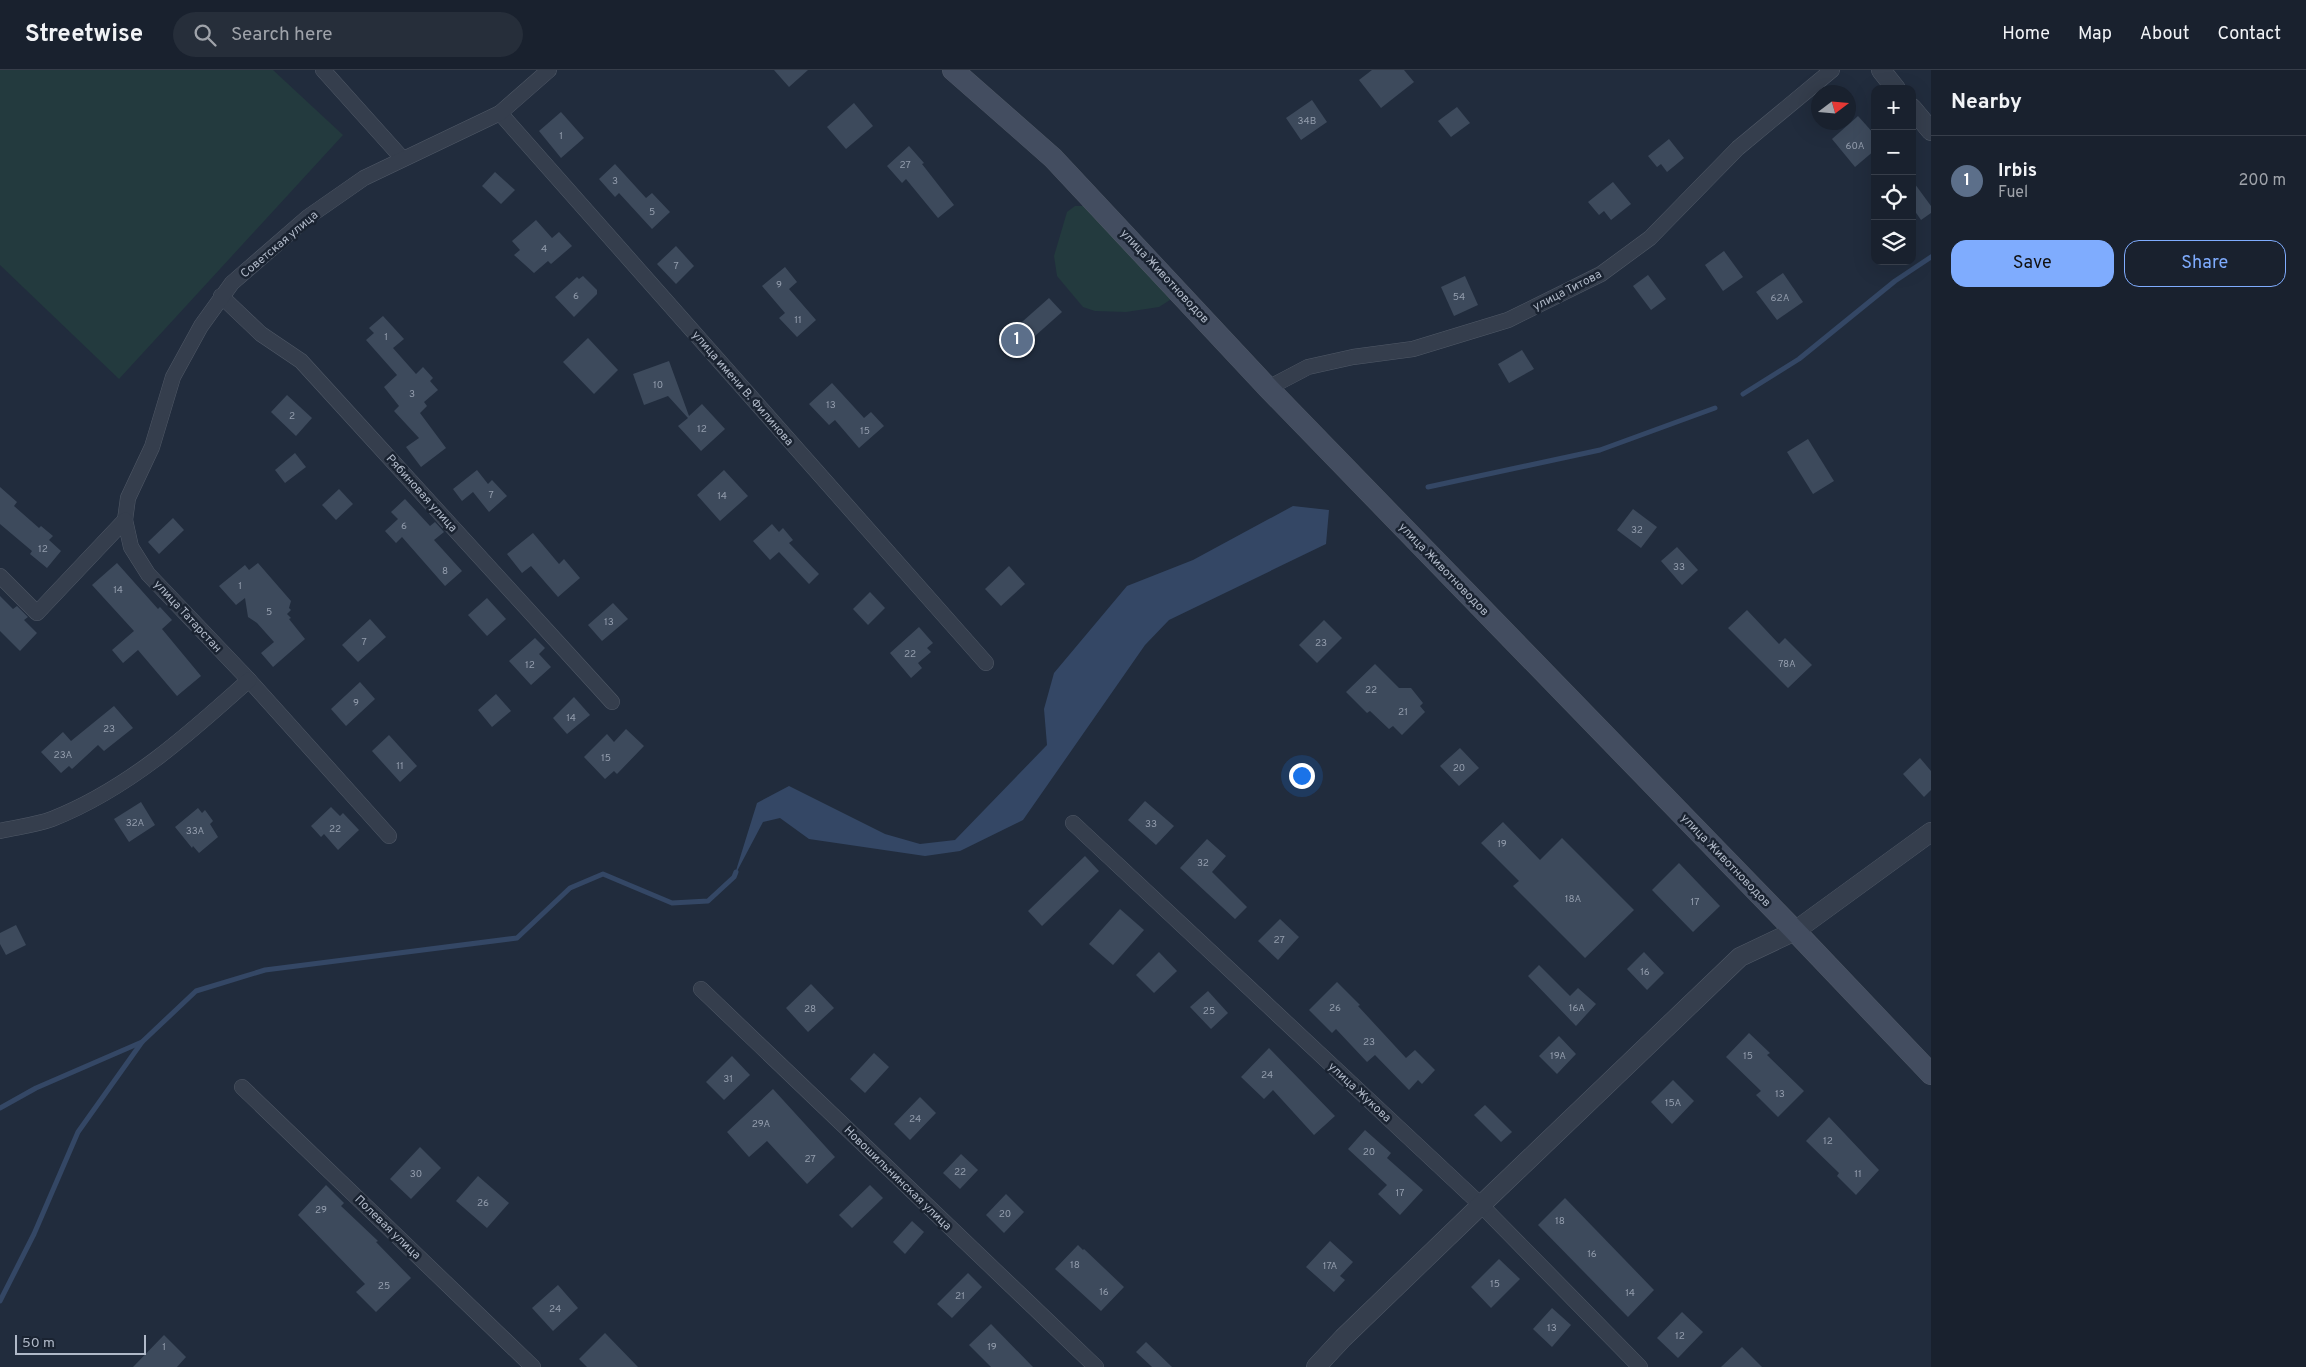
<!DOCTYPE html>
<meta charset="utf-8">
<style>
:root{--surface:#19212e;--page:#262e3a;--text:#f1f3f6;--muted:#9fa3aa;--line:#373e4a;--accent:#7facfe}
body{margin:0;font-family:Overpass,sans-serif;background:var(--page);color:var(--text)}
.controls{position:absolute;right:15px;top:15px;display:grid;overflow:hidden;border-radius:10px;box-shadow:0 5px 20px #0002}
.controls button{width:45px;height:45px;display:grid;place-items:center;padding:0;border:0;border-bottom:1px solid var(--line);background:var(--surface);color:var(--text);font:25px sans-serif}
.compass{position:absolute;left:1811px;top:15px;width:45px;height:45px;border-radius:50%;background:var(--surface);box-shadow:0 5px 20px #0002;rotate:74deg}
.scale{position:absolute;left:15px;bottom:12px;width:131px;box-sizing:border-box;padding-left:5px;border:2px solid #b0b9c8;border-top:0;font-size:14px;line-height:18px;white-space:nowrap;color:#b0b9c8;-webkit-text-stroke:4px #1a2331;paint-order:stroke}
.you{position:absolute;left:1301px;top:705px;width:18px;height:18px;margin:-12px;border:4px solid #fff;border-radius:50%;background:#1a73e8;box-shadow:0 0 0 8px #1a73e833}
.badge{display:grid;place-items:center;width:32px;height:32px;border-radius:50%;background:var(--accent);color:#fff;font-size:16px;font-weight:700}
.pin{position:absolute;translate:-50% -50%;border:2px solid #fff;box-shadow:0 1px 5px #0006}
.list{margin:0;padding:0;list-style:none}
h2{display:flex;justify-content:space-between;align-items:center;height:65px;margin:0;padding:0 20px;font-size:21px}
h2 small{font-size:16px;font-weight:400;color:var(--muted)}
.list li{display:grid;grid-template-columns:32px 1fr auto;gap:15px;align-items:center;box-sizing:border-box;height:90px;padding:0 20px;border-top:1px solid var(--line)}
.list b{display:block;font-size:19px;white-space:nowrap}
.list p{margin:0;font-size:16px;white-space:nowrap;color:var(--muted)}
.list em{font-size:16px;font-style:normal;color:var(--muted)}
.actions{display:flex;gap:10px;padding:15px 20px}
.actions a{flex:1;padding:11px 0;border:1px solid var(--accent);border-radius:15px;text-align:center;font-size:18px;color:var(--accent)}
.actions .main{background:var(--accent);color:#111}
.icon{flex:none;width:28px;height:28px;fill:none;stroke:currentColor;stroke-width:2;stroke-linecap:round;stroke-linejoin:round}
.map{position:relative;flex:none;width:1931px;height:1297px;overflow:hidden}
header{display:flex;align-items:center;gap:30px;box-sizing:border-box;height:70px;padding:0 25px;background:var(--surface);border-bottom:1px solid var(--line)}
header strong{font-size:24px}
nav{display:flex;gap:28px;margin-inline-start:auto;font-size:18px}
.search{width:350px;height:45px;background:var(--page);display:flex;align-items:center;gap:12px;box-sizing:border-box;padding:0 18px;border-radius:28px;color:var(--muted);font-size:19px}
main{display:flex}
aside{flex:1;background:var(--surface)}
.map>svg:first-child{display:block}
</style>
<header>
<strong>Streetwise</strong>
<div class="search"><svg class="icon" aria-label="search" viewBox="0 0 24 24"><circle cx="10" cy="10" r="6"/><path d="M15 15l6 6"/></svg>Search here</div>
<nav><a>Home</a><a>Map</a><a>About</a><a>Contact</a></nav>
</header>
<main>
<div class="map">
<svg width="1931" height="1297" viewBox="0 0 1931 1297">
<rect width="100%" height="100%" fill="#212c3d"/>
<g fill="#233a3e">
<polygon points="0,0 273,0 343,65 119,309 0,195"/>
<polygon points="1075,136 1087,136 1173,228 1159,237 1126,242 1095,241 1083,237 1057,206 1054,186 1067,142"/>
</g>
<polygon fill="#344765" points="1293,436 1329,440 1326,474 1169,550 1145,575 1023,750 960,781 925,786 809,769 780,748 763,752 734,807 757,733 789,716 885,764 920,774 955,770 1047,675 1044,639 1054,603 1127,516 1193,490"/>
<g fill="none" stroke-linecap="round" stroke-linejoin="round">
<g stroke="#344765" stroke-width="5">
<polyline points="1743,324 1799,289 1895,211 1931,187"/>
<polyline points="1428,417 1600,380 1715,338"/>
<polyline points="0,1038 36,1018 142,972"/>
<polyline points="0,1231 34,1164 78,1062 142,972 196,921 265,900 517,868 570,818 603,804 672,833 708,831 734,807 736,802"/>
</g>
</g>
<g fill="#3d4a5c">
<polygon points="774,0 808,0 789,17"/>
<polygon points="1372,0 1404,0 1414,12 1381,38 1359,10"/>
<polygon points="1312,30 1327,52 1301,70 1286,48"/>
<polygon points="854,33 873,56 846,79 827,57"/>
<polygon points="1457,37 1470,53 1451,67 1438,51"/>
<polygon points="561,42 584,68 561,88 539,61"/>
<polygon points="1858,46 1875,65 1875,80 1855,97 1832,69"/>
<polygon points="1669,69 1684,88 1667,102 1661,94 1657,97 1648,86"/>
<polygon points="909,76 924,93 922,94 954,135 938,148 906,109 902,113 887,96"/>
<polygon points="615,94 646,128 652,123 670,142 652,159 619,123 615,127 599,109"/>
<polygon points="495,102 515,120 501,134 482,116"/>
<polygon points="1912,110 1931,136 1931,143 1921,150 1912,137"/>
<polygon points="1613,112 1631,134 1611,150 1604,141 1599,145 1588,132"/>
<polygon points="536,150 552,168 559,162 572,176 551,194 548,191 534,203 514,185 520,180 512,171"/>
<polygon points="676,176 694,196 676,214 657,194"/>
<polygon points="1724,181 1743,207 1723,221 1705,195"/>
<polygon points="785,197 797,212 789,219 816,250 797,267 779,248 785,243 762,216"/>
<polygon points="1783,203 1803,232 1777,250 1756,222"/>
<polygon points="1648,205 1666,229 1651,240 1633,216"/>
<polygon points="583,206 597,220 597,224 574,247 555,227 577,207 579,209"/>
<polygon points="1465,206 1478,235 1454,246 1441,217"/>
<polygon points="1049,228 1062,242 1017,282 1005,267"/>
<polygon points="383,246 404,269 393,278 416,304 423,297 433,308 430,311 438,320 424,332 427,336 420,343 446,378 421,397 406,377 419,368 394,341 399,336 384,317 397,305 366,270 374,263 369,258"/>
<polygon points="588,268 618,300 594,324 563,292"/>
<polygon points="1522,280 1534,299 1509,313 1498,294"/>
<polygon points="669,291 689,346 702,334 725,359 701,381 678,356 688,348 668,326 644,335 633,304"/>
<polygon points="832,313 864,348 871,342 884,356 859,378 835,350 829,355 809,334"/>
<polygon points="287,325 312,348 296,366 271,342"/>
<polygon points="1808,369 1834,411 1813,424 1787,382"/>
<polygon points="295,383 306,397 285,413 275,400"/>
<polygon points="477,400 488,414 492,410 507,426 489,442 473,422 462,431 453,419"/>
<polygon points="724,400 748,426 720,451 697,425"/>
<polygon points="0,417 17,432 14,436 39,458 41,456 53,466 49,470 61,481 47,498 30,484 32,481 0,454"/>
<polygon points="339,419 353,434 336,450 322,435"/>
<polygon points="405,429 430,456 435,452 444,462 434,470 462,501 445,516 402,467 396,473 385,461 398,449 391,442"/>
<polygon points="1633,439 1657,457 1641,478 1617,460"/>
<polygon points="173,448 184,460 159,484 148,472"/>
<polygon points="772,454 779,462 783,458 793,470 789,473 819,504 809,514 779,482 770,490 753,471"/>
<polygon points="533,463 559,494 564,489 580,508 558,527 531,496 522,503 507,484"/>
<polygon points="1677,477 1698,500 1682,515 1661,491"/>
<polygon points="117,493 158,539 160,537 172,550 162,559 201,606 177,626 138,580 123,593 112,580 134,561 92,515"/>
<polygon points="258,493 291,531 289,538 291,540 287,544 291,548 289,549 305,569 273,597 261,583 274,572 257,553 248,547 245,528 236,535 219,516 245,495 249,500"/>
<polygon points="1009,496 1025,514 1001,536 985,519"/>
<polygon points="870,522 885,538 868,555 853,539"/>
<polygon points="0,526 13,539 17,536 28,547 24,550 37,563 20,581 0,561"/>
<polygon points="487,528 506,549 487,566 468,545"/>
<polygon points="613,533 628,549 602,571 588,555"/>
<polygon points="1747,540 1779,574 1785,568 1812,595 1788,618 1728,558"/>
<polygon points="370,549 386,567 358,592 342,575"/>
<polygon points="1324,550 1342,568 1317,593 1299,575"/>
<polygon points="919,557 933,573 927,578 931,582 918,593 922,598 911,608 890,583"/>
<polygon points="535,568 545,578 539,584 551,597 531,615 509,591"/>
<polygon points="1375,594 1399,618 1411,618 1423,633 1420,636 1425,642 1402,665 1393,656 1389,659 1370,641 1367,643 1346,622"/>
<polygon points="360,612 375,629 346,656 331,639"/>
<polygon points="496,624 511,641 492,657 478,640"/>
<polygon points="574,627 590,645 567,664 553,648"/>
<polygon points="114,636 133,658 104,681 98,675 72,699 69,696 61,703 41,682 63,662 71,671"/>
<polygon points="626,659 644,676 617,704 614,701 605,709 584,687 607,664 614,672"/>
<polygon points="389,665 417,696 400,712 372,681"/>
<polygon points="1460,678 1479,698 1459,716 1440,696"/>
<polygon points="1920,688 1931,701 1931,720 1924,727 1903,704"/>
<polygon points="1145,731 1174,756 1156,775 1128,750"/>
<polygon points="141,732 155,755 129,772 114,749"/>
<polygon points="331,737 340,746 343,743 359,760 338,780 324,764 321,767 311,756"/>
<polygon points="198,738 202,743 205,740 213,751 210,754 218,767 199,783 193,776 192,778 175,757"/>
<polygon points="1503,752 1540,790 1562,768 1634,840 1585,888 1513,816 1519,811 1481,773"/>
<polygon points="1207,769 1226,786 1212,802 1247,837 1235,849 1180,798"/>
<polygon points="1085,786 1099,801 1042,856 1028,841"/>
<polygon points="1679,793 1720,836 1693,862 1652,820"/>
<polygon points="1120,839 1144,860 1113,895 1089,874"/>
<polygon points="1280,849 1299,867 1278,890 1258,871"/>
<polygon points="16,855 26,875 6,885 0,874 0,863"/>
<polygon points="1159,882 1177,901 1154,923 1136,905"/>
<polygon points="1644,882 1664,903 1647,920 1627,899"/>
<polygon points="1539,895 1570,926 1578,918 1596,934 1576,956 1528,906"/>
<polygon points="1337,912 1360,935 1358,936 1406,988 1415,980 1435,1000 1422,1014 1418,1010 1409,1020 1375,985 1367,992 1336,959 1332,963 1309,940"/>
<polygon points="811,914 834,938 808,962 786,938"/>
<polygon points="1208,921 1228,943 1211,959 1190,937"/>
<polygon points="1749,963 1770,983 1767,985 1804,1021 1778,1047 1756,1025 1761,1021 1726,987"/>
<polygon points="1559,966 1576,984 1557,1004 1539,986"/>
<polygon points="1269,978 1335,1046 1314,1065 1273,1020 1264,1029 1241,1007"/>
<polygon points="874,983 889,997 865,1023 850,1009"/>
<polygon points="732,986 750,1005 724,1030 706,1012"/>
<polygon points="1673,1010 1694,1031 1672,1054 1651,1032"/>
<polygon points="773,1019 835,1087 807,1114 767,1071 749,1087 727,1062"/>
<polygon points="920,1027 936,1043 910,1070 894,1054"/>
<polygon points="1485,1035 1512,1062 1501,1072 1474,1045"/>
<polygon points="1829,1047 1879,1100 1856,1125 1837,1106 1839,1103 1806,1071"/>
<polygon points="1365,1060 1391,1083 1387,1088 1423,1120 1400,1145 1378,1124 1387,1115 1348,1079"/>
<polygon points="420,1077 441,1098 411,1129 390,1109"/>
<polygon points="961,1084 978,1100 960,1119 943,1103"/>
<polygon points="478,1106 509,1133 487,1158 456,1131"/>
<polygon points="326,1115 344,1133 341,1136 378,1171 376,1172 411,1208 376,1242 356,1222 365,1214 298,1145"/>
<polygon points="870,1115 883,1128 852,1158 839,1145"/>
<polygon points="1006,1124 1024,1142 1004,1163 986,1145"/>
<polygon points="1565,1128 1654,1220 1628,1247 1538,1155"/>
<polygon points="912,1151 924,1162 905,1184 893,1172"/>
<polygon points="1330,1171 1353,1192 1340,1206 1345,1210 1334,1222 1306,1197"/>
<polygon points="1078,1175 1083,1180 1084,1179 1124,1217 1101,1241 1055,1199"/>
<polygon points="1499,1189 1520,1209 1491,1238 1471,1217"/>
<polygon points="968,1203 982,1217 952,1248 937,1234"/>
<polygon points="558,1215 578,1238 553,1261 532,1238"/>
<polygon points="1552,1238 1571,1255 1552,1277 1533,1259"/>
<polygon points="1682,1242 1703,1262 1678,1288 1657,1268"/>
<polygon points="991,1254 1033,1297 991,1297 969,1275"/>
<polygon points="605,1263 638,1297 587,1297 579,1289"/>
<polygon points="164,1265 186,1287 177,1297 133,1297"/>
<polygon points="1146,1272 1172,1297 1152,1297 1136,1282"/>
<polygon points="1742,1277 1762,1297 1721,1297"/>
</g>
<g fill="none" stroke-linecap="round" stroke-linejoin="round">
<defs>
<g id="minor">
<polyline points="323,0 402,88"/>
<polyline points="500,43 986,593"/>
<polyline points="221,226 261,264 301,291 612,632"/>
<polyline points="1268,318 1308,297 1353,287 1413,279 1508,250 1601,204 1650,168 1738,78 1832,0"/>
<polyline points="125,450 128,428 152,377 173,307 201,256 232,213 308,147 364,108 500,43 549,0"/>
<polyline points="0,506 37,543 125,450 131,477 148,504 249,610 389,766"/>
<polyline points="1073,753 1481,1135 1640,1297"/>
<path d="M0,761C17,757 36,755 52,749C128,719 189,664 249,610"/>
<polyline points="701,919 1096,1297"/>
<polyline points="242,1017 533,1297"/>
</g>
<g id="tertiary">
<polyline points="1881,0 1896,19"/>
<polyline points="1912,38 1931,61"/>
<polyline points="1316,1297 1343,1268 1481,1135 1740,887 1795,861 1931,762"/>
</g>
<polyline id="secondary" points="953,0 1053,88 1268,318 1795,861 1931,1004"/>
</defs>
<use href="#minor" stroke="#505967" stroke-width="16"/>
<use href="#tertiary" stroke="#505967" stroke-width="20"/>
<use href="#secondary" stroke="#505967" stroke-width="22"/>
<use href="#minor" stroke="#353e4d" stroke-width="15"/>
<use href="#tertiary" stroke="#353e4d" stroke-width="19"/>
<use href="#secondary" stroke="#434d60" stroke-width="21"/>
</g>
<g text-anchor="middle" stroke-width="5" stroke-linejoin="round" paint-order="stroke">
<g font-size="10" fill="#939dad">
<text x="1307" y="54">34В</text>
<text x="561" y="69">1</text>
<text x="1855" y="79">60А</text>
<text x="905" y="98">27</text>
<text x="615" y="114">3</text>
<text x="652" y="145">5</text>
<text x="544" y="182">4</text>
<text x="676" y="199">7</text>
<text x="779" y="218">9</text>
<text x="576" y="229">6</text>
<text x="1459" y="230">54</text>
<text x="1780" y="231">62А</text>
<text x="798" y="253">11</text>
<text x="386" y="270">1</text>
<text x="658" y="318">10</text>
<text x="412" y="327">3</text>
<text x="831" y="338">13</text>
<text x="292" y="349">2</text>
<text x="702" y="362">12</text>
<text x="865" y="364">15</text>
<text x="491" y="428">7</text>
<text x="722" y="429">14</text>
<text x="404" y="459">6</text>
<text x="1637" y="463">32</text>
<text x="43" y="482">12</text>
<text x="1679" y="500">33</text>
<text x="445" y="504">8</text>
<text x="240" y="519">1</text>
<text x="118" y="523">14</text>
<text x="269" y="545">5</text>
<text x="609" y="555">13</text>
<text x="364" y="575">7</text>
<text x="1321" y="576">23</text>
<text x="910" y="587">22</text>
<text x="1787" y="597">78А</text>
<text x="530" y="598">12</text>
<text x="1371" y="623">22</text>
<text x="356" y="636">9</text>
<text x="1403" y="645">21</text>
<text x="571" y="651">14</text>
<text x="109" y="662">23</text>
<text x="63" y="688">23А</text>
<text x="606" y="691">15</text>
<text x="400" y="699">11</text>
<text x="1459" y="701">20</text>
<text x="135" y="756">32А</text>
<text x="1151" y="757">33</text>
<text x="335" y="762">22</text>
<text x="195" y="764">33А</text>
<text x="1502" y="777">19</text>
<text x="1203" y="796">32</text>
<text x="1573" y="832">18А</text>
<text x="1695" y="835">17</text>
<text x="1279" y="873">27</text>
<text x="1645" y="905">16</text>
<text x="1335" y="941">26</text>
<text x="1577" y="941">16А</text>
<text x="810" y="942">28</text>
<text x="1209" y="944">25</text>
<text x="1369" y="975">23</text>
<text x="1558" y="989">19А</text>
<text x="1748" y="989">15</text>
<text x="1267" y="1008">24</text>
<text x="728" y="1012">31</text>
<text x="1780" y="1027">13</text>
<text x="1673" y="1036">15А</text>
<text x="915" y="1052">24</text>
<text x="761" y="1057">29А</text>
<text x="1828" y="1074">12</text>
<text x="1369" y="1085">20</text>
<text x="810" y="1092">27</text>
<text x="960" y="1105">22</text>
<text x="416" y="1107">30</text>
<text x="1858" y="1107">11</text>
<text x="1400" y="1126">17</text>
<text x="483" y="1136">26</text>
<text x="321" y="1143">29</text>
<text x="1005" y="1147">20</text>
<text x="1560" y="1154">18</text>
<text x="1592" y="1187">16</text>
<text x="1075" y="1198">18</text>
<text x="1330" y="1199">17А</text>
<text x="1495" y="1217">15</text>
<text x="384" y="1219">25</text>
<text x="1104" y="1225">16</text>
<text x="1630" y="1226">14</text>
<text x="960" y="1229">21</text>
<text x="555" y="1242">24</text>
<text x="1552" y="1261">13</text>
<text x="1680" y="1269">12</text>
<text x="164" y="1280">1</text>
<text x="992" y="1280">19</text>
</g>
<g font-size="12" fill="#b0b9c8" stroke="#1a2331">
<text transform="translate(279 174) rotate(-40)" y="4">Советская улица</text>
<text transform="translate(1165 206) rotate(47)" y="4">улица Животноводов</text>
<text transform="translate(1567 220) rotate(-27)" y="4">улица Титова</text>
<text transform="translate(743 318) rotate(49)" y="4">улица имени В. Филинова</text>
<text transform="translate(422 423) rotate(48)" y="4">Рябиновая улица</text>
<text transform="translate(1444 499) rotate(46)" y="4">улица Животноводов</text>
<text transform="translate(188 546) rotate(47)" y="4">улица Татарстан</text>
<text transform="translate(1726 790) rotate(46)" y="4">улица Животноводов</text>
<text transform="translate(1360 1022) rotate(43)" y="4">улица Жукова</text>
<text transform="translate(898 1108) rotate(44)" y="4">Новошильнинская улица</text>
<text transform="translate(388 1157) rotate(44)" y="4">Полевая улица</text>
</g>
</g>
</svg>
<div class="controls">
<button>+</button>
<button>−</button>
<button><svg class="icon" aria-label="locate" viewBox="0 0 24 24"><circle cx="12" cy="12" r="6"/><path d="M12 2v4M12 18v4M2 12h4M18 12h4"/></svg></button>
<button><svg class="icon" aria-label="layers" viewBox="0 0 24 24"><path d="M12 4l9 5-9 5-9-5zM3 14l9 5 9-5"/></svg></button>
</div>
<svg class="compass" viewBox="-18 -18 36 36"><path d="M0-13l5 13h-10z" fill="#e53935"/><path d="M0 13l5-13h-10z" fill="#9fa3aa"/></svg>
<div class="scale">50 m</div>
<div class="you"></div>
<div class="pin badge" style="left:1017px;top:270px;background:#5c6f8a">1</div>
</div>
<aside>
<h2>Nearby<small></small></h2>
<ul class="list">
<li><span class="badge" style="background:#5c6f8a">1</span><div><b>Irbis</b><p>Fuel</p></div><em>200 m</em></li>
</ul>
<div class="actions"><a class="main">Save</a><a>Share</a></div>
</aside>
</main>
